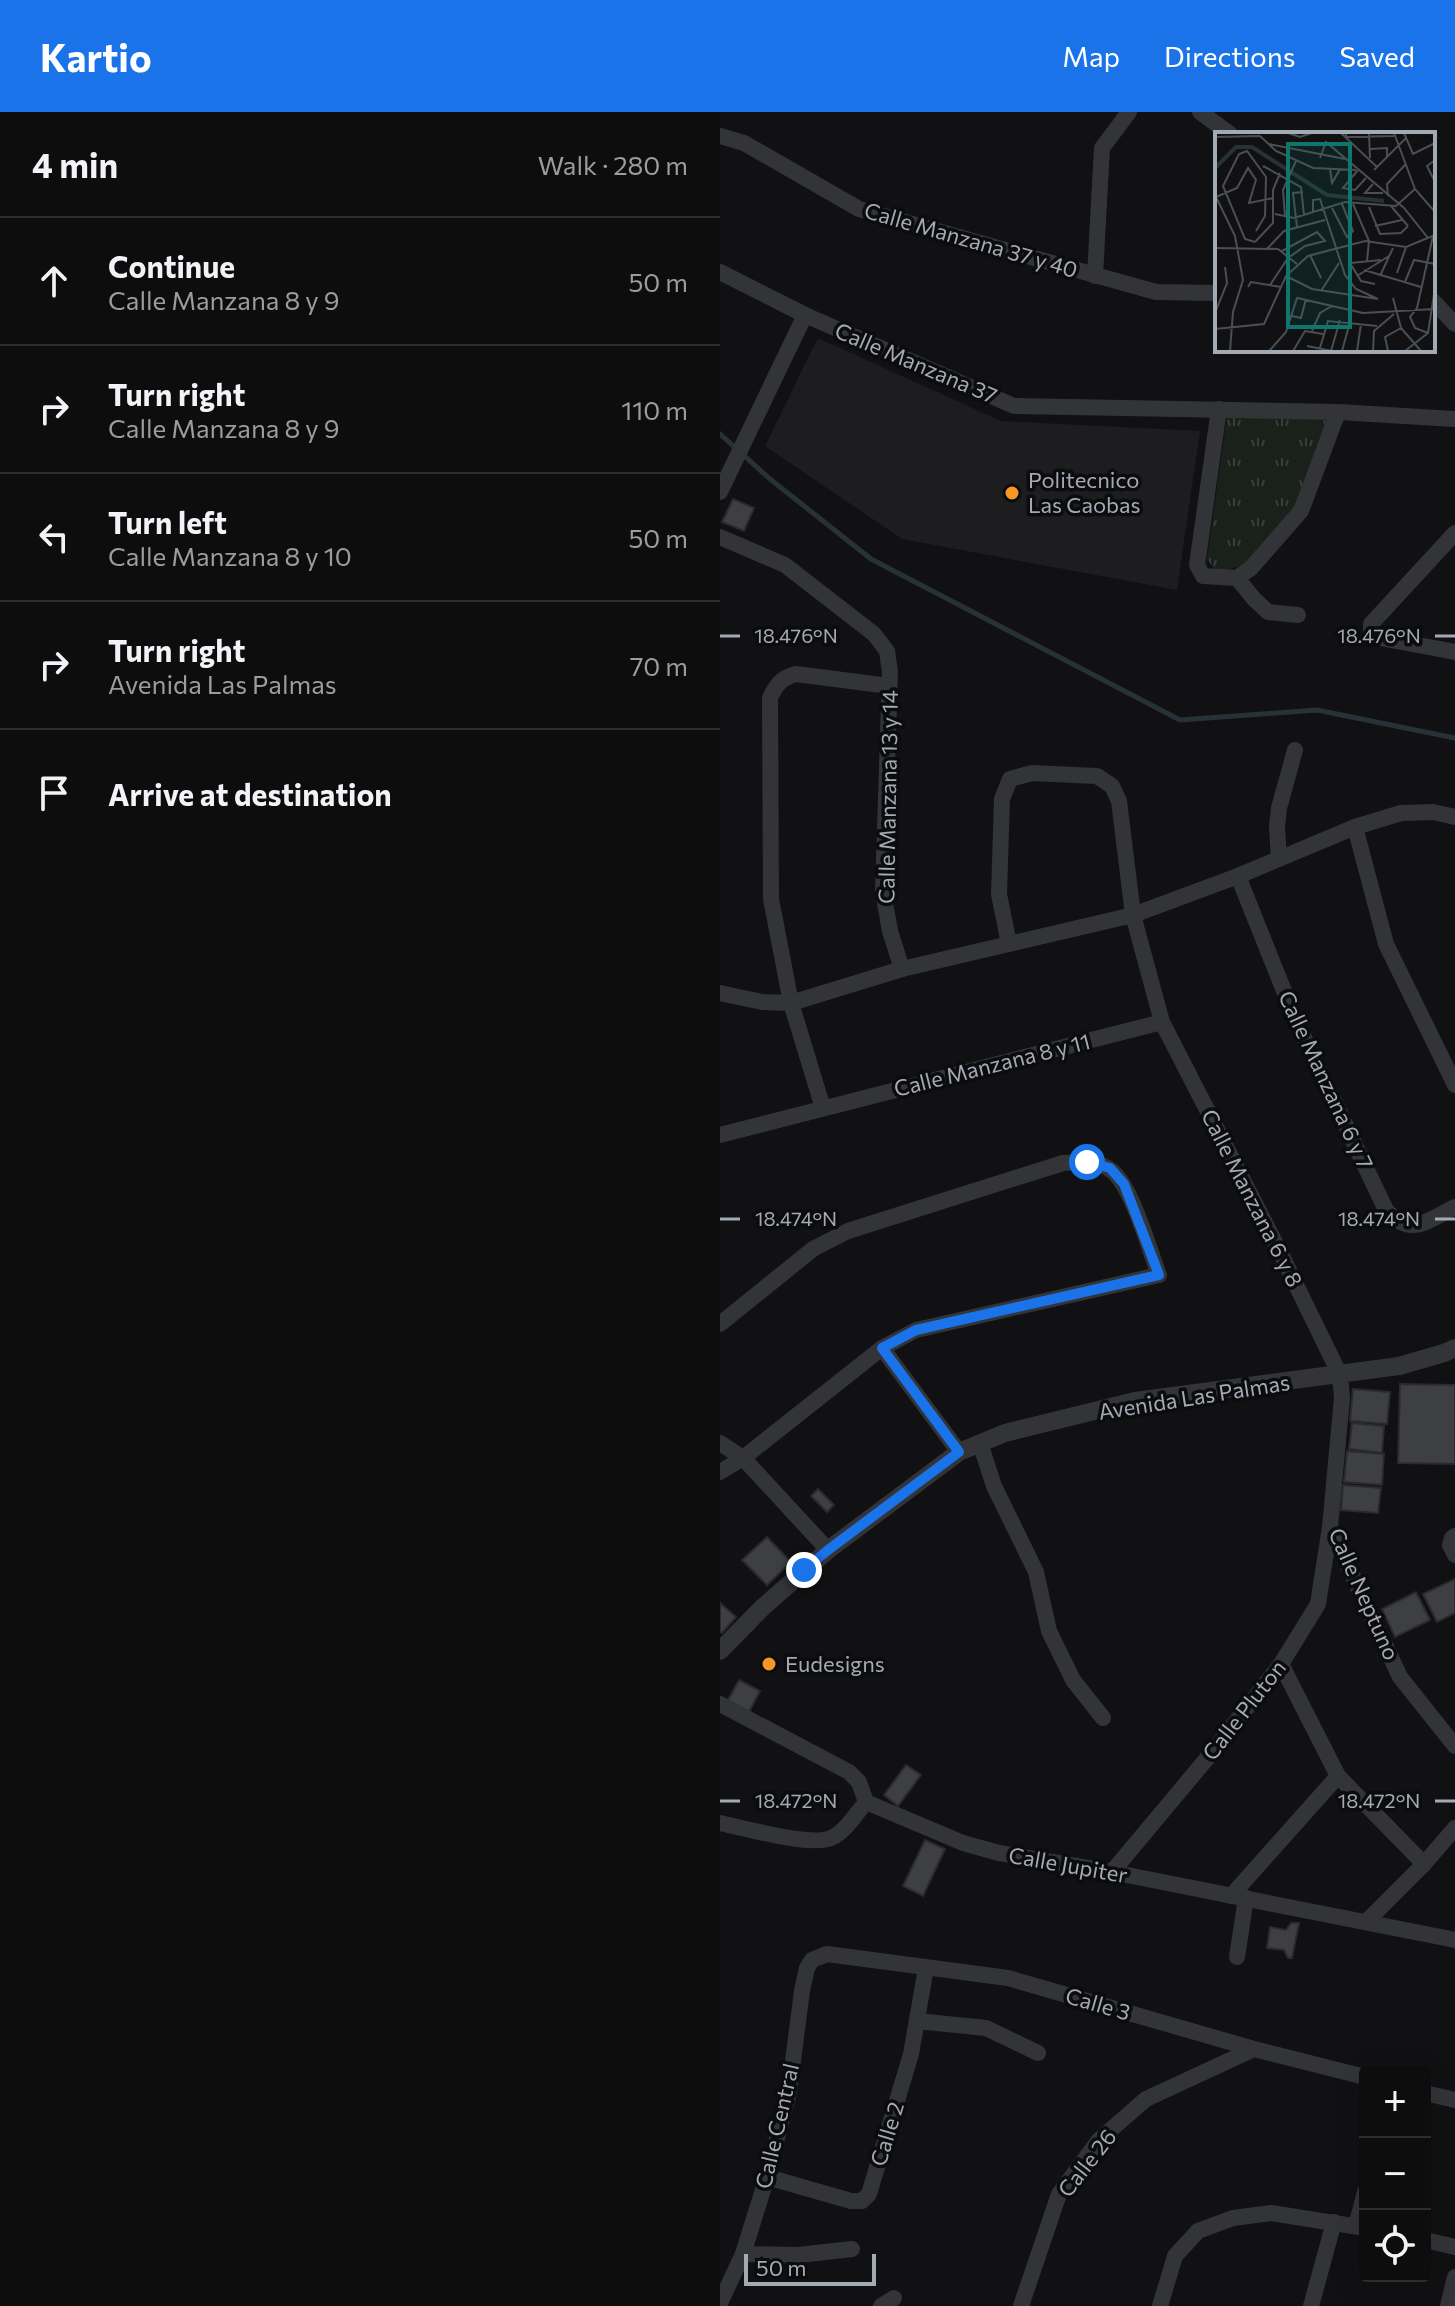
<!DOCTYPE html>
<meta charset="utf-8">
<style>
:root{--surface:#0d0d0e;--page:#1b1b1c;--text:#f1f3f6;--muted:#9a9c9e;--line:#2d2d2e;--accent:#1a73e8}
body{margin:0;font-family:Commissioner,sans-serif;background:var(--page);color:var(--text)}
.controls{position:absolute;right:24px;bottom:24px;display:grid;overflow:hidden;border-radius:8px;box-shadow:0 8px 32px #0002}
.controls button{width:72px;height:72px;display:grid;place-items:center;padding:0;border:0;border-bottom:2px solid var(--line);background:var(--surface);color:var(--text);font:40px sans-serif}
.scale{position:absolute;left:24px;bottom:20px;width:132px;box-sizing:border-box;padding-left:8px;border:4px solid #a2aab4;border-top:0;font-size:22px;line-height:28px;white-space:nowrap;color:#a2aab4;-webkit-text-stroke:6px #0c0c0e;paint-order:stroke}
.stop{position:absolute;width:24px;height:24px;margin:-18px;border:6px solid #1a73e8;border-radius:50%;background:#fff}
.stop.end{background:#1a73e8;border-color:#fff;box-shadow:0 2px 8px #0008}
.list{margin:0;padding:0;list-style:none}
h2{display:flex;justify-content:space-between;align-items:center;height:104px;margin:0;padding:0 32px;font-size:34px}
h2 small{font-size:26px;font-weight:400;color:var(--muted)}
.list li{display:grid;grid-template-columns:52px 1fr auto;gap:24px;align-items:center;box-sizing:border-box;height:128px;padding:0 32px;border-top:2px solid var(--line)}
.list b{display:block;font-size:30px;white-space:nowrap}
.list p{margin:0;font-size:26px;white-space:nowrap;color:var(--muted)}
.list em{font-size:26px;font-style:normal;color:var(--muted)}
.icon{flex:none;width:44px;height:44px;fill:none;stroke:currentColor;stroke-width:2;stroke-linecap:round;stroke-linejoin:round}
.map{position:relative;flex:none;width:735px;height:2194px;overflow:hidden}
header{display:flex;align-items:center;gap:48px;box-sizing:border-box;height:112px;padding:0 40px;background:var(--accent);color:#fff}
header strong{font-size:38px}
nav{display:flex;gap:44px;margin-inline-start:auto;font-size:28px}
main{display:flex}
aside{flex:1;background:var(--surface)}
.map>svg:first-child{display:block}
</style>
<header>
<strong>Kartio</strong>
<nav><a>Map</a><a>Directions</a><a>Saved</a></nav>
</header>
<main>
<aside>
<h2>4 min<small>Walk · 280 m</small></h2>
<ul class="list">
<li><svg class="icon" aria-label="ahead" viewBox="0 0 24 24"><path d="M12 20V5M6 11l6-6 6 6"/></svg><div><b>Continue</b><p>Calle Manzana 8 y 9</p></div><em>50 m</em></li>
<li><svg class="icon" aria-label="right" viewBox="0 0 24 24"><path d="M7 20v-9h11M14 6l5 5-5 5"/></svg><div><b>Turn right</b><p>Calle Manzana 8 y 9</p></div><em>110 m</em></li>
<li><svg class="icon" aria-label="left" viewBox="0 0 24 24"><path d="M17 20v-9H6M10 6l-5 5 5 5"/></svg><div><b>Turn left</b><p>Calle Manzana 8 y 10</p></div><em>50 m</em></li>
<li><svg class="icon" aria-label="right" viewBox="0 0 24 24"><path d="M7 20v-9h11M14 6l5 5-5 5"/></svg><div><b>Turn right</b><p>Avenida Las Palmas</p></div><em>70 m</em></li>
<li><svg class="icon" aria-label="arrive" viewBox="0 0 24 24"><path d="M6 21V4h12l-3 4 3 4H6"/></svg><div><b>Arrive at destination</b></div></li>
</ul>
</aside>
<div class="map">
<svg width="735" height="2194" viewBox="0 0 735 2194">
<defs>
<pattern id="park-tufts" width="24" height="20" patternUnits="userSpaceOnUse" patternTransform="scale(2)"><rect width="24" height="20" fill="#19211a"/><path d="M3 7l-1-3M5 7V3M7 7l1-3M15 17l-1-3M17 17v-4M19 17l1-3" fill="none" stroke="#373f39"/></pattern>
</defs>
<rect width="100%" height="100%" fill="#111113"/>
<polygon fill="#1d1d20" points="98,226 281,309 480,319 457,478 182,427 45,334"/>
<polygon fill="url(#park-tufts)" points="507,304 607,306 579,395 527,452 497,461 487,447"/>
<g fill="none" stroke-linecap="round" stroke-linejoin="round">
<polyline stroke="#273237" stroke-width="5" points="0,322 50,367 151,447 460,608 597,598 735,626"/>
</g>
<g fill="#3d3f43" stroke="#2b2b2f" stroke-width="2">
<polygon points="13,387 34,396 24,419 2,410"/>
<polygon points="680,1272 735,1273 735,1352 678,1351"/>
<polygon points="633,1277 670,1280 667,1312 630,1309"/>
<polygon points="632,1311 664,1314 662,1341 629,1337"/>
<polygon points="627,1339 664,1342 662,1373 624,1370"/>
<polygon points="623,1373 661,1376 658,1401 621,1398"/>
<polygon points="98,1377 114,1393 107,1400 91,1384"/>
<polygon points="47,1425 71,1450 47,1473 22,1448"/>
<polygon points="735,1467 735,1501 717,1510 703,1482"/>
<polygon points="696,1480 710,1508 675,1525 662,1497"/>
<polygon points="0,1491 16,1505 2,1521 0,1520"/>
<polygon points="47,1547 55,1552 51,1558 43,1553"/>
<polygon points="19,1568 40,1579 29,1600 8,1588"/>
<polygon points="186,1653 201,1663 178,1694 164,1683"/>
<polygon points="205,1728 225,1737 203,1784 183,1774"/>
<polygon points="571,1811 579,1811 572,1846 568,1846 564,1838 547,1836 550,1815 566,1818"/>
</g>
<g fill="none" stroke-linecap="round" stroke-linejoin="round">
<g stroke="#323438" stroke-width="16">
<polyline points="480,0 510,22"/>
<polyline points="0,24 24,31 139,97 436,180 497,181"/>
<polyline points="0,160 85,203 294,294 618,300 735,307"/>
<polyline points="375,164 382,36 409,0"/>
<polyline points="713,189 735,212"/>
<polyline points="499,297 477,453 483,464 517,466 531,456 581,399 618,300"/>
<polyline points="0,380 85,203"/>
<polyline points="735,421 651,512 651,518 655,525 735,540"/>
<polyline points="0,425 65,453 154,522 167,539 170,560 163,780 170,819 182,857"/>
<polyline points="517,466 534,487 548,500 578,503"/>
<polyline points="635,715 666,832 735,973"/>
<polyline points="559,747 557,715 559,696 575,638"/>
<path d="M518,764L576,909L666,1098C691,1126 707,1109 735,1095"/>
<polyline points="289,832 279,782 282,687 290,667 312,661 377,664 392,674 399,689 413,803 442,910 562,1144 620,1263 622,1286 610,1415 680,1565 735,1634"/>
<polyline points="0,881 42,890 71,891 182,857 413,803 518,764 635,715 681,701 713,700 735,705"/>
<path d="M103,996L71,891L51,787L50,586C56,573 61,566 76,562L169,574"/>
<polyline points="0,1023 442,910"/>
<path d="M0,1212L93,1137L128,1119L343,1051C358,1050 380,1048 392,1059C412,1075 429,1137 439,1163L196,1218L162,1236L23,1346L0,1360"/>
<polyline points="162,1236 239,1340"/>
<polyline points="0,1331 23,1346 108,1438"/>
<polyline points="260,1331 274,1374 316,1460 329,1519 353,1568 383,1606"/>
<polyline points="735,1424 732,1426 730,1433 735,1443"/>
<polyline points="561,1552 618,1664 704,1752"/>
<polyline points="0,1592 129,1660 139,1670 146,1690 243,1731 279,1741 392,1760 735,1828"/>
<path d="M0,1711C24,1716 91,1735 111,1726C125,1720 136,1702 146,1690"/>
<polyline points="392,1760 494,1638 561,1552 598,1492 610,1415"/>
<polyline points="511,1784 618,1664"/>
<polyline points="646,1810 704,1752 735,1716"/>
<polyline points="517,1845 526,1786"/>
<polyline points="197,1909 266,1916 318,1941"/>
<polyline points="705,1981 735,1988"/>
<polyline points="47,2065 131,2089 142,2089 149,2082 191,1942 206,1856"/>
<polyline points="636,2114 645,2080"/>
<polyline points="705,2128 735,2135"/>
<polyline points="23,2142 78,2143 132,2137"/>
<polyline points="0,2191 23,2142 47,2065 69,1980 82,1879 87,1856 92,1848 107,1842 288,1866 534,1937 645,1965"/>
<polyline points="161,2194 174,2186"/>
<polyline points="301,2194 339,2082 379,2028 426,1987 534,1937"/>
<polyline points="440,2194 455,2144 478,2119 513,2106 551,2101 645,2116"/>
<polyline points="591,2194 614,2110"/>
<polyline points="728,2194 735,2165"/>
</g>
<polyline stroke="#323438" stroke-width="18" points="0,1539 42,1496 108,1438 239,1340 285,1321 415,1289 679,1254 724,1241 735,1236"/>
</g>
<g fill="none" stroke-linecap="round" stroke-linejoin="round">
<polyline stroke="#1a73e8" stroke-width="10" points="84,1458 108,1438 239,1340 162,1236 196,1218 439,1163 404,1072 390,1056 367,1050"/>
</g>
<path fill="none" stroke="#a2aab4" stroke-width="3" d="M0,524H20M715,524H735M0,1107H20M715,1107H735M0,1689H20M715,1689H735"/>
<g fill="#f79725" stroke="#0c0c0e" stroke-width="3">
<circle cx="292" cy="381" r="8"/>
<circle cx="49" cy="1552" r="8"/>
</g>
<g text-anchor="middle" stroke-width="7" stroke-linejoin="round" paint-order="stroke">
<g font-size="22" fill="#a2aab4" stroke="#0c0c0e">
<text transform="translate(251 128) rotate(16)" y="8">Calle Manzana 37 y 40</text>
<text transform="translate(196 251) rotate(23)" y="8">Calle Manzana 37</text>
<text transform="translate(168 685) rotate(-89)" y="8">Calle Manzana 13 y 14</text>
<text transform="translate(272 953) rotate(-14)" y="8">Calle Manzana 8 y 11</text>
<text transform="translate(606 968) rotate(65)" y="8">Calle Manzana 6 y 7</text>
<text transform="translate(532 1086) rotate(63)" y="8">Calle Manzana 6 y 8</text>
<text transform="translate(474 1285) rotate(-9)" y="8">Avenida Las Palmas</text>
<text transform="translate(644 1482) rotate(66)" y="8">Calle Neptuno</text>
<text transform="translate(524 1598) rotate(-52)" y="8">Calle Pluton</text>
<text transform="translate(348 1753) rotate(10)" y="8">Calle Jupiter</text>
<text transform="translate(378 1892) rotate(16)" y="8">Calle 3</text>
<text transform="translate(57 2014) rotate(-77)" y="8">Calle Central</text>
<text transform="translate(167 2022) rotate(-73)" y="8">Calle 2</text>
<text transform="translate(367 2051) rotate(-52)" y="8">Calle 26</text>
</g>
<g font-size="22" fill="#a2aab4" stroke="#0c0c0e" text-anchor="start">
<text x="308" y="376">Politecnico<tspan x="308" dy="25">Las Caobas</tspan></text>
<text x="65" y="1560">Eudesigns</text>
</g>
</g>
<g transform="translate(495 20)">
<rect width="220" height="220" fill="#111113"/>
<path fill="none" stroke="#273237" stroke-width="4" d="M0,36L21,15H37L112,63L169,69"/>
<path fill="none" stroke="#4b4e53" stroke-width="2" d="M73,1L85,5L97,1M126,1L162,35M131,1V5L179,4M154,1L155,26M179,1L200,57L220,80M189,1L198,22L220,11M45,4L61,19L98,36L141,38M0,5L45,4M54,12L130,27M155,17L172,16V25M105,26L111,10L189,76L213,106M220,28L212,34L220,50M48,34L86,55L89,83M115,37L117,51L125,37M143,38L128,56L140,58L151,46M159,38L191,6M158,52L150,61H168M0,63L20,104L28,148L18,180L15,219M173,64L172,52L190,33M1,65L22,56L33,36L41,48L34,71L58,66M138,72L154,109L152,129M176,74L193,94M154,75L165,102L186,101L193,94M117,76L132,105L138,99L127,72M98,81V68L105,67L130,143L141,157L163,167M60,82L79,86L130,70L181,74L200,57M70,84L68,58L81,29M160,94L187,88M82,95L78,61L88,60M40,110L30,107L8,54L24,22L32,19L51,45L50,84L41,99M40,110L58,91V58L65,41M0,116L63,117L82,132M52,117L69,99L110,88M95,123L106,146M149,138L206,155M182,141L191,115M71,144L97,157L163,167M142,144L174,124M165,144L178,116M190,150L199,128L220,132M160,152L146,149L135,131L166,128M55,153L73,126L90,114L110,109L102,100L67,119M33,155L36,150L66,155M106,159L124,131M178,166L186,196L206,219M0,181L12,151L10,135M77,184L86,186L91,167M0,197L49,192L71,144L93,124L150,109L191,115L220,103M97,199L105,181L117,174M213,201L200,196L195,185L202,176L218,104M92,214L117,219M54,219L71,200L82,166L148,181L220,177M78,219L90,199L108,202M104,219L113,189L162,194M116,219L125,188M127,219L135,190M142,219L146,192M158,219L159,199L179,182M173,219L170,205L186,196M190,219L213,201L220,156"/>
<path fill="#0f766e" fill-opacity="0.15" stroke="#0f766e" stroke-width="4" d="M73,12H135V195H73Z"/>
<rect width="220" height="220" fill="none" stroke="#a2aab4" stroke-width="4"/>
</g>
<g font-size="20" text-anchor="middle" fill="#a2aab4" stroke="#0c0c0e" stroke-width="7" stroke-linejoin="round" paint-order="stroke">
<text x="76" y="531">18.476°N</text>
<text x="659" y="531">18.476°N</text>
<text x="76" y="1114">18.474°N</text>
<text x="659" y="1114">18.474°N</text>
<text x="76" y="1696">18.472°N</text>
<text x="659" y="1696">18.472°N</text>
</g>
</svg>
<div class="controls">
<button>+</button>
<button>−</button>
<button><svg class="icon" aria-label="locate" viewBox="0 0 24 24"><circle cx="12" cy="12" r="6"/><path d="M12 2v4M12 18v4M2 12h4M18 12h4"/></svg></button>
</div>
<div class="scale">50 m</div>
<div class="stop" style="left:367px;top:1050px"></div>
<div class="stop end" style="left:84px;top:1458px"></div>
</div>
</main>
